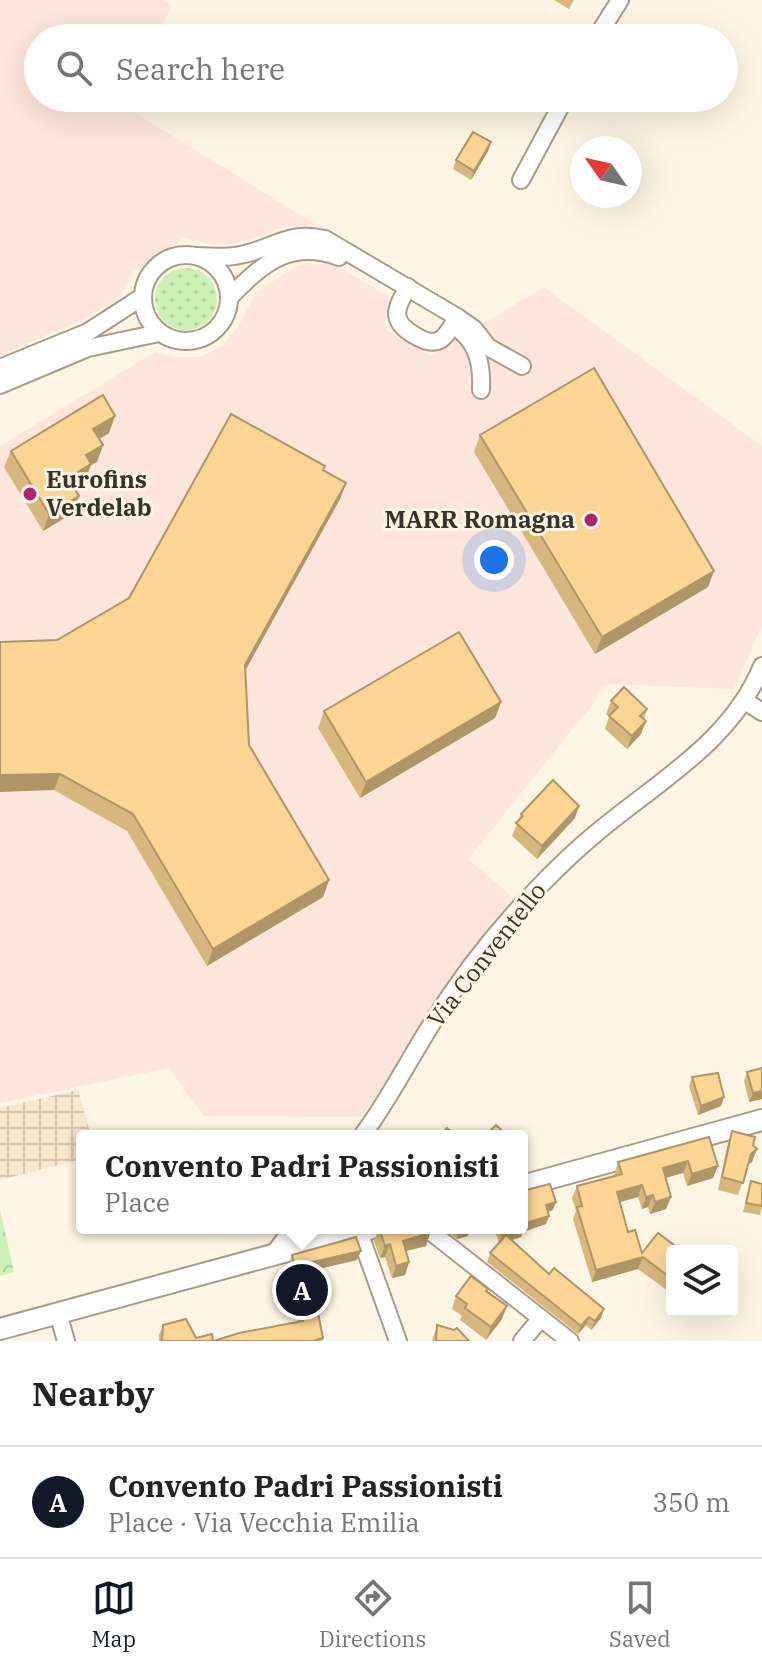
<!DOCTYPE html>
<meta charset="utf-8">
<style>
:root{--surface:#fff;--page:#f6f6f6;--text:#222;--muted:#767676;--line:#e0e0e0;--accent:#111827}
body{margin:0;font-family:"IBM Plex Serif",serif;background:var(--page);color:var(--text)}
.controls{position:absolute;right:24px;bottom:24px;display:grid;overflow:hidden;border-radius:8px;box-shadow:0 8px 32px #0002}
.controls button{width:72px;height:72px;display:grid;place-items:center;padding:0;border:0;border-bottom:2px solid var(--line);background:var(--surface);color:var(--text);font:40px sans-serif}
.compass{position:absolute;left:570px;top:136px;width:72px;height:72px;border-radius:50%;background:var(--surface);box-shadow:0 8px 32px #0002;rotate:304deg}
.you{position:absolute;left:494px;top:560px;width:28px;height:28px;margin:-20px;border:6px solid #fff;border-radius:50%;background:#1a73e8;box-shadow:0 0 0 12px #1a73e833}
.badge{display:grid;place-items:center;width:52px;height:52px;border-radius:50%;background:var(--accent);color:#fff;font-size:26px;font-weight:700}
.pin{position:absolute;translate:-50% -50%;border:4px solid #fff;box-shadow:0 2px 8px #0006}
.popup{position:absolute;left:76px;top:1130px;width:452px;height:104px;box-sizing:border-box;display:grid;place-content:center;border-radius:8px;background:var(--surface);filter:drop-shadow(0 2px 6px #0005);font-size:26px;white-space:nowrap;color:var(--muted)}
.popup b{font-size:30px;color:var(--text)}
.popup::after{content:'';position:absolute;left:50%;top:100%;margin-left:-16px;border:16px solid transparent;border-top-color:var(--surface)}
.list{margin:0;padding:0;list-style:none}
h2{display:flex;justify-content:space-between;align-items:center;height:104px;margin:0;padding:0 32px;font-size:34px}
h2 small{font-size:26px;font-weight:400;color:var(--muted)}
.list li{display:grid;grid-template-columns:52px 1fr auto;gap:24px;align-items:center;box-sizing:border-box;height:112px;padding:0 32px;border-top:2px solid var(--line)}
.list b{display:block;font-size:30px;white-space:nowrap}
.list p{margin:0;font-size:26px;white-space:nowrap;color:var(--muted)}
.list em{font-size:26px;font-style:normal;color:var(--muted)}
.icon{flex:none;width:44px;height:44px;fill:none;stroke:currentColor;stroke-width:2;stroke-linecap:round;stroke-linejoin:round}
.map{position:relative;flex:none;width:762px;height:1341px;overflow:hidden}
.search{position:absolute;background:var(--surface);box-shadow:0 8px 32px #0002;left:24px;right:24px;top:24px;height:88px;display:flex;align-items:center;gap:20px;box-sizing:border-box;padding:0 28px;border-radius:44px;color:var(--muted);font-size:30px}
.sheet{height:216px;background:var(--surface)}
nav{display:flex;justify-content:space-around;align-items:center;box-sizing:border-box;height:112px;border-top:2px solid var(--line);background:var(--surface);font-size:22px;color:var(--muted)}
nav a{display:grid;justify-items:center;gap:4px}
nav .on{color:var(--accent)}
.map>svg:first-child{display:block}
</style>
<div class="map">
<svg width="762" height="1341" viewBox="0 0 762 1341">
<defs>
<pattern id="industrial-grid" width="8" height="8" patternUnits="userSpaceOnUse" patternTransform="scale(2)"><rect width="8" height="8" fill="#f9e8cc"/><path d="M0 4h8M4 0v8" fill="none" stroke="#d6c7af"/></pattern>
<pattern id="grass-dots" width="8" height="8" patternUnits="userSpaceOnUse" patternTransform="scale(2)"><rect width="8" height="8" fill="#ccf0b5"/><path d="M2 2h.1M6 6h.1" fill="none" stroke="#b0ce9c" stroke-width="1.8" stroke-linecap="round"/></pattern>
<pattern id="park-crowns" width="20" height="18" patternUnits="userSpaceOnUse" patternTransform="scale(2)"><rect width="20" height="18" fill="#ccf0b5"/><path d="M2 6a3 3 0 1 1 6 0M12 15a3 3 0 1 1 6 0" fill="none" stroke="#b0ce9c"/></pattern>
</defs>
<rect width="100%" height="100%" fill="#fff5e4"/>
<g fill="#fee6dc">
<polygon points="0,0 165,0 172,6 155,38 38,38 38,98 123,98 121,104 318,226 281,227 255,238 232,244 212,244 184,238 131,273 120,298 84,319 0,355"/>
<polygon points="322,260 337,266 388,296 386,330 430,356 544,287 762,446 762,625 734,689 607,684 596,694 597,699 468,859 516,900 478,947 361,1117 204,1116 169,1068 0,1103 0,446 155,352 175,357 199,357 222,346 238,327 257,291 299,265 311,263 320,265"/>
</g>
<polygon fill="url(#industrial-grid)" points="78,1090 91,1136 82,1136 82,1159 0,1180 0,1108"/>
<circle fill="url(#grass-dots)" cx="186" cy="299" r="31"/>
<polygon fill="url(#park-crowns)" points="0,1209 14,1272 0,1276"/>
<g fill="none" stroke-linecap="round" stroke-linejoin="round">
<defs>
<g id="minor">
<polyline points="596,38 620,0"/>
<polyline points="521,180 565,98"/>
<circle cx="186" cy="298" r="43"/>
<path d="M196,256C211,257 226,258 240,255C273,249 289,230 325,239L457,317L474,329L488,347L522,366"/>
<path d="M408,287C395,309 390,321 414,335C438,350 445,339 457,317"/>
<path d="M230,297C263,263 291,239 339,257"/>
<path d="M461,331C479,346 482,368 481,390"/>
<polyline points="0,368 88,332 142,297"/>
<polyline points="0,385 88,348 159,333"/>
<polyline points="745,701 762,712"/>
<path d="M362,1136C385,1105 403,1071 423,1038C448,996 479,953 512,916C538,887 564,860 594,835C655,783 731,743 762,666"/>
<polyline points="426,1228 570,1341"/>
<polyline points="359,1232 398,1341"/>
<polyline points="273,1255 293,1228"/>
<polyline points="58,1313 66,1341"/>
<polyline points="522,1341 541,1318"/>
</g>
<g id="tertiary">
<polyline points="522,1186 762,1120"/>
<polyline points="0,1329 372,1228"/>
</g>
</defs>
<use href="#minor" stroke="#a99d8a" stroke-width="20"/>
<use href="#tertiary" stroke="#a99d8a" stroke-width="24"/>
<use href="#minor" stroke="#fff" stroke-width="16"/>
<use href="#tertiary" stroke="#fff" stroke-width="20"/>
</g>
<g fill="#d7b77e">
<polygon points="554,0 574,0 569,9"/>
<polygon points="491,142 488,151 471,180 453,169 456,160"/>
<polygon points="109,433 99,439 103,445 97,462 91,465 85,480 74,488 79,496 73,513 43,531 4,467 11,451"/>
<polygon points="480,435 708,587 595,654 474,452"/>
<polygon points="324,470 346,483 340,499 245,670 249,745 329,880 323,897 207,966 127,831 54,790 57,640 129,598"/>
<polygon points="611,701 647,709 644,719 646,721 641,734 627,749 605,729 609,717 606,714"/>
<polygon points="501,702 495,718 360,798 318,728 324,711"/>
<polygon points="521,814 575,818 537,859 512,836"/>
<polygon points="762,1068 762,1099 749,1102 744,1081 747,1072"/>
<polygon points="692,1077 724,1097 721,1106 698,1115 689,1086"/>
<polygon points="732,1131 753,1145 752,1162 748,1165 738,1195 718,1190 728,1143"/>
<polygon points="709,1137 713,1178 687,1186 683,1173 665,1178 671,1197 666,1209 650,1214 648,1207 642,1209 638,1197 620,1202 628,1232 642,1253 672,1251 672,1294 638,1269 592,1282 573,1219 576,1211 572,1198 577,1186 614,1176 618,1162"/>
<polygon points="751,1181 762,1206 760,1215 743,1212"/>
<polygon points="522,1191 553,1210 548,1212 546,1224 523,1232 521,1237 511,1240 549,1274 604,1309 601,1318 591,1330 586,1325 578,1334 487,1262 490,1253 499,1243 494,1228 522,1228"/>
<polygon points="379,1228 430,1233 426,1246 406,1251 409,1262 405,1275 392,1278 385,1257 380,1258 374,1241"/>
<polygon points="444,1228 488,1228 469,1232 468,1236 457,1239"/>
<polygon points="292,1255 357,1260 310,1271 323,1338 322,1341 214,1341 298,1322 295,1309 297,1302 289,1264"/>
<polygon points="488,1289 487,1292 502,1319 486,1340 460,1320 462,1316 452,1309 456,1296"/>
<polygon points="163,1325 196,1338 213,1341 159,1341 159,1335"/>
<polygon points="437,1325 469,1341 432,1341"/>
</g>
<g fill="#af9567">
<polygon points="491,142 488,151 471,180 474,171"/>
<polygon points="115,416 109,433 87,446 93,429"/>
<polygon points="103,445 97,462 91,465 85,480 62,495 68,478 86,455"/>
<polygon points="346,483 340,499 239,682 245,665"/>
<polygon points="79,496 73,513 43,531 49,514"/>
<polygon points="714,571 708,587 595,654 602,637"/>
<polygon points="501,702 495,718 360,798 366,782"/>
<polygon points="646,721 641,734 627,749 632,736"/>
<polygon points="60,774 54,790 0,792 0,775"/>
<polygon points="579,806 575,818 537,859 542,846"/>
<polygon points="329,880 323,897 207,966 213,949"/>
<polygon points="762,1091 762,1099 749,1102 753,1093"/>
<polygon points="724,1097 721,1106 698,1115 701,1106"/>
<polygon points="757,1149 752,1162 746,1166 751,1154"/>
<polygon points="688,1161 683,1173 658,1180 663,1168"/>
<polygon points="718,1166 713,1178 687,1186 692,1174"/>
<polygon points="642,1185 638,1197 613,1204 617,1192"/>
<polygon points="653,1195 648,1207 642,1209 646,1197"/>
<polygon points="671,1197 666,1209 650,1214 655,1202"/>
<polygon points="556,1202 553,1210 543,1213 546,1205"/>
<polygon points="549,1216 546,1224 523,1232 521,1237 499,1244 502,1235 523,1224"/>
<polygon points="304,1228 322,1228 302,1233"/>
<polygon points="467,1228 488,1228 469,1232 468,1236 457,1239 460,1230"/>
<polygon points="430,1233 426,1246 398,1253 403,1241"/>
<polygon points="390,1244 385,1257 380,1258 385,1246"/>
<polygon points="361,1251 357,1260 305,1272 308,1263"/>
<polygon points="643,1257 638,1269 592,1282 596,1270"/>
<polygon points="409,1262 405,1275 392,1278 396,1266"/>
<polygon points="507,1306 502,1319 486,1340 491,1327"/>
<polygon points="604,1309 601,1318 591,1330 595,1321"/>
<polygon points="589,1317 586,1325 578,1334 581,1326"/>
</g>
<g fill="#fad593" stroke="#af9567" stroke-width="2">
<polygon points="473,132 491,142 474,171 456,160"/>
<polygon points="594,368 714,571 602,637 480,435"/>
<polygon points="103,395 115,416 93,429 103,445 86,455 91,464 68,478 79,496 49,514 11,451"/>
<polygon points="231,414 325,466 323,470 346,483 245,665 249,745 329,880 213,949 133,814 60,774 0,775 0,642 57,640 129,598"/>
<polygon points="459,632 501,702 366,782 324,711"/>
<polygon points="624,687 647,709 640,716 646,721 632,736 609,716 618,707 611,701"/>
<polygon points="553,780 579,806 542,846 516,823 523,816 521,814"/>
<polygon points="762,1068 762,1091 753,1093 747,1072"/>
<polygon points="718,1073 724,1097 701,1106 692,1077"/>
<polygon points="496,1125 508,1136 485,1136"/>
<polygon points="447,1128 457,1136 440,1136"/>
<polygon points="197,1131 199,1136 182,1136"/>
<rect x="295" y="1131" width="27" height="5"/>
<polygon points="732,1131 755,1137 753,1145 757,1149 751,1154 743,1183 722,1177"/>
<polygon points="709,1137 718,1166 692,1174 688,1161 663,1168 671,1197 655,1202 653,1195 646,1197 642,1185 617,1192 628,1232 635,1230 642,1253 658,1233 682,1251 672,1251 672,1279 643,1257 596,1270 577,1207 582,1206 577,1186 622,1174 618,1162"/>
<polygon points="751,1181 762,1184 762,1206 746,1203"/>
<polygon points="550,1184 556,1202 546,1205 549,1216 523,1224 524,1228 502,1235 500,1228 522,1228 522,1191"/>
<polygon points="379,1228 429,1228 430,1233 403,1241 409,1262 396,1266 390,1244 385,1246"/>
<polygon points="506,1235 549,1274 554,1268 604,1309 595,1321 589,1317 581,1326 490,1253"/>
<polygon points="356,1237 361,1251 308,1263 323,1338 313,1341 214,1341 239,1333 303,1321 298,1300 302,1300 292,1255"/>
<polygon points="471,1276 488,1289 486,1291 507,1306 491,1327 465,1308 467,1304 456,1296"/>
<polygon points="186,1319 196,1338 212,1334 213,1341 162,1341 163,1325"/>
<polygon points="437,1325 454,1330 457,1328 469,1341 436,1341"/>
</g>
<g fill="#aa2670" stroke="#fff5e4" stroke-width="3">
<circle cx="30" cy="494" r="8"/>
<circle cx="591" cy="520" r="8"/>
</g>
<g text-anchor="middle" stroke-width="6" stroke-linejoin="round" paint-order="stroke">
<g font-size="24" font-weight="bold" fill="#37332a" stroke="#fff5e4" text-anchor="start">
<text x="46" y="488">Eurofins<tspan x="46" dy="28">Verdelab</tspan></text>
<text x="575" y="528" text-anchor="end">MARR Romagna</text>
</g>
<g font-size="24" fill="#37332a" stroke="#fff5e4">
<text transform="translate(487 955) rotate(-52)" y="8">Via Conventello</text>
</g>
</g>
</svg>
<div class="controls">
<button><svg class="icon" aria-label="layers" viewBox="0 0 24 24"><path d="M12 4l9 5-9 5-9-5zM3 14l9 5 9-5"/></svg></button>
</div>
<svg class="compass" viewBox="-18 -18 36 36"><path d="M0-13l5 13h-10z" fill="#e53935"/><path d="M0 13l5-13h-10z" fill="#767676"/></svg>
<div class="you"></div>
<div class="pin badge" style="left:302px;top:1290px">A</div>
<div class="popup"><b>Convento Padri Passionisti</b>Place</div>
<div class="search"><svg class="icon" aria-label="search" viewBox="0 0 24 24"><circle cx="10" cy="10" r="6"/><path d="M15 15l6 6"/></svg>Search here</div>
</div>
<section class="sheet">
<h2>Nearby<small></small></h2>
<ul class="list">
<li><span class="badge">A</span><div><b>Convento Padri Passionisti</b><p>Place · Via Vecchia Emilia</p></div><em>350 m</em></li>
</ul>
</section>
<nav>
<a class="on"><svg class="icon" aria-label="map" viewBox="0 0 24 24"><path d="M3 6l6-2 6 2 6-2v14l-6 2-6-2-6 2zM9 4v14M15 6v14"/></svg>Map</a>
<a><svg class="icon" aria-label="directions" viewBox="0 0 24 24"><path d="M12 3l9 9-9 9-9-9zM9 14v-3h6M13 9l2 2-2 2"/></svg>Directions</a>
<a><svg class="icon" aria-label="saved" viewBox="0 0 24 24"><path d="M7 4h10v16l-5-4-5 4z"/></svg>Saved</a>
</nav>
